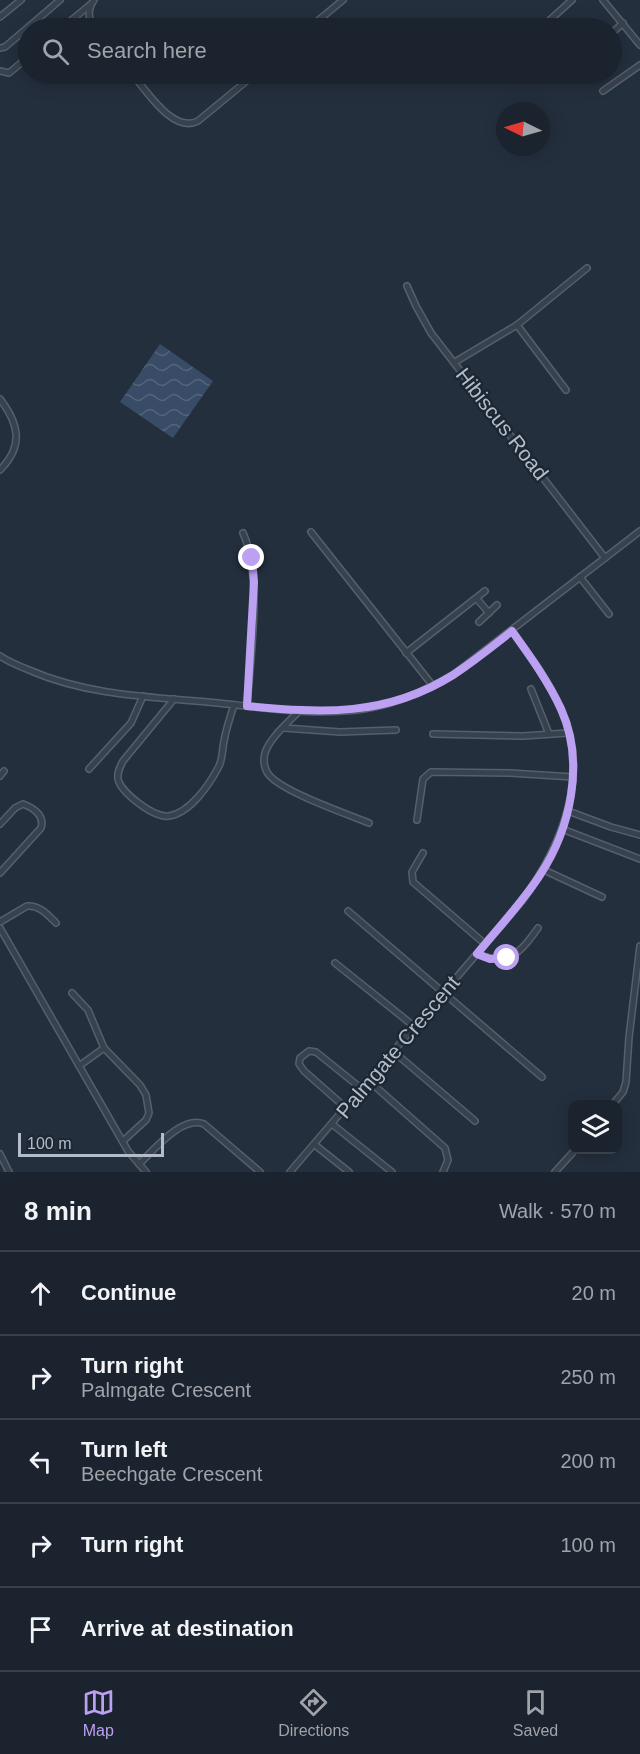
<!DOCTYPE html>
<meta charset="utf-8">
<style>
:root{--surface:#1b232e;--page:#242b36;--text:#f1f3f6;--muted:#a0a4aa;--line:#39404a;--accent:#bca0f2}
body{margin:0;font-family:Arial,sans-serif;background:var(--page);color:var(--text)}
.controls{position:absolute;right:18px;bottom:18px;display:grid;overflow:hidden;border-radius:12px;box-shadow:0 3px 15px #0003}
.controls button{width:54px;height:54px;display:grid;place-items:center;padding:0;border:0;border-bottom:2px solid var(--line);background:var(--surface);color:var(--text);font:30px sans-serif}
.compass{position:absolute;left:496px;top:102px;width:54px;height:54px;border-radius:50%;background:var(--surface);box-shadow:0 3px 15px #0003;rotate:275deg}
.scale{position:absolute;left:18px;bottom:15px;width:146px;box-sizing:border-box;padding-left:6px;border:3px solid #b4bcc9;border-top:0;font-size:16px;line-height:21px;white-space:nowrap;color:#b4bcc9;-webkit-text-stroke:4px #1d2633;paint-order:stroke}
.stop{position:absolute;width:18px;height:18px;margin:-14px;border:4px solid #bca0f2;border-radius:50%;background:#fff}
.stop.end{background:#bca0f2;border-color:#fff;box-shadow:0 2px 6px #0008}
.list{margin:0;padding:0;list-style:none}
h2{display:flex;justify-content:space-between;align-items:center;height:78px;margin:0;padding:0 24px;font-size:26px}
h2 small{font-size:20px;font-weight:400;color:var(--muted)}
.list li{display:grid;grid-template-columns:39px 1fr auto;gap:18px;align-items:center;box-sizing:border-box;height:84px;padding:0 24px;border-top:2px solid var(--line)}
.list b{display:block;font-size:22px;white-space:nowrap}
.list p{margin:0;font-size:20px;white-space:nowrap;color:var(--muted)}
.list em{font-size:20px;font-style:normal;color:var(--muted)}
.icon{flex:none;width:33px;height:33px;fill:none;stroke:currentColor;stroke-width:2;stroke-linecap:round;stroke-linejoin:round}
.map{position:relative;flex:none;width:640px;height:1172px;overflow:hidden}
.search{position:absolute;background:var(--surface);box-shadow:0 3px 15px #0003;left:18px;right:18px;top:18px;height:66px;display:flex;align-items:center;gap:15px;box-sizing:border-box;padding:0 21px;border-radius:33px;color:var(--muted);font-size:22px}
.sheet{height:498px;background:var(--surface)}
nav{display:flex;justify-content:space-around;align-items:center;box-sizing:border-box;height:84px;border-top:2px solid var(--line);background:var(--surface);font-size:16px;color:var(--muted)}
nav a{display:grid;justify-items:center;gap:3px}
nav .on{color:var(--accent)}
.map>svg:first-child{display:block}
</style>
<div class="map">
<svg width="640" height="1172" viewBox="0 0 640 1172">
<defs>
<pattern id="water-waves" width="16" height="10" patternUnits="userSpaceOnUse" patternTransform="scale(1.5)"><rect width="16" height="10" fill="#394c67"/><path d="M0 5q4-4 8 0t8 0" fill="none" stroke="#53647b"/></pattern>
</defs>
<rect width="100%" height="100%" fill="#242f3e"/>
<polygon fill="url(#water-waves)" points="160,344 213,381 173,438 120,402"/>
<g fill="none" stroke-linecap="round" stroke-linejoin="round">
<defs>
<g id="service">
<path d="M94,0C87,10 88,19 94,28"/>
<polyline points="603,0 640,45"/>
<polyline points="0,17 21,0"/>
<polyline points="62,28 91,4"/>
<polyline points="309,28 343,0"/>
<polyline points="541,28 572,0"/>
<polyline points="612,33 623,23"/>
<polyline points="0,48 5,47 60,0"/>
<polyline points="0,71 9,73 28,57"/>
<path d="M132,74C146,90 173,134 198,121L255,74"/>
<polyline points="603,91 640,65"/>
<polyline points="407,286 416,306 431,333 605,558"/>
<polyline points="517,325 566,390"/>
<polyline points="455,362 517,325 587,268"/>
<path d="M0,399C19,424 24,446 0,470"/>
<polyline points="311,532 433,686"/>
<path d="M243,533C263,576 250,658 247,706"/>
<polyline points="580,577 609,614"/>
<polyline points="477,599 489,613"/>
<polyline points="479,622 497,605"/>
<polyline points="406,653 485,591"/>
<path d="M0,656C9,662 19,666 29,670C88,696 154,697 218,703C265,708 316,716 364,709C397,704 424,691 453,675L640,531"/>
<polyline points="531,689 549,734"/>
<path d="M174,699L123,761C120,767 117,772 118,779C121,793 154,818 169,816C190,813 209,785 218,768C223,760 222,750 224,741C226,729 230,717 234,705"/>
<path d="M300,710C289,722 270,737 265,753C263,760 264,769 269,775C283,792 347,814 369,823"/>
<polyline points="284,728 340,732 396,730"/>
<polyline points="433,734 523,736 568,733"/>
<polyline points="89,769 131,723 143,696"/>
<polyline points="0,776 4,771"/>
<polyline points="568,811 611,827 640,835"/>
<polyline points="417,820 423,779 431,772 510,773 573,777"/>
<path d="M0,824L15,808L23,804C34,808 45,816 41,828L0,873"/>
<polyline points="562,829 640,859"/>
<polyline points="423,853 412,872 413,882 485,944"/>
<polyline points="544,870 602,897"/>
<polyline points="348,911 542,1077"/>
<path d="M0,922L27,906C40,905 48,915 56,923"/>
<polyline points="0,928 128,1151 146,1172"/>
<path d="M477,954C509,967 520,953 538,928"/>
<polyline points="335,963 415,1027"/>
<polyline points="72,993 88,1010 104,1048 140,1085 146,1095 149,1113 146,1120 123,1141"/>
<polyline points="394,1052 475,1121"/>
<polyline points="79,1066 104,1048"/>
<polyline points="369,1081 445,1148 448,1160 443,1172"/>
<polyline points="613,1104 623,1092 626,1082 629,1037 640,946"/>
<polyline points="346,1108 304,1071 299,1064 300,1058 309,1051 316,1052 362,1089"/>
<polyline points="332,1124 392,1172"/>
<polyline points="315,1145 349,1172"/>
<polyline points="0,1154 9,1172"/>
<path d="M139,1164C154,1150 182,1115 204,1124L260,1172"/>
<path d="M290,1172L522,901C562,846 591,775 561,709C548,680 530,656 512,631"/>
<polyline points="555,1172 575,1150"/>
</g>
</defs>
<use href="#service" stroke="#565f6c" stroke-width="8"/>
<use href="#service" stroke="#38414e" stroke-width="5"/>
</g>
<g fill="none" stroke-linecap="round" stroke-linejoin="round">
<path stroke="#bca0f2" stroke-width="8" d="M252,558L254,582L247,706C322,713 386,717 453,675C473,662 493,646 512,631C530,656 548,681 561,709C585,762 571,828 540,875C522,903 498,928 477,954L490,959L507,958"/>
</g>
<g text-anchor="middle" stroke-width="5" stroke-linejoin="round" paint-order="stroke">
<g font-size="21" fill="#b4bcc9" stroke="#1d2633">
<text transform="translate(502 424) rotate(52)" y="7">Hibiscus Road</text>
<text transform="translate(398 1047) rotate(-50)" y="7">Palmgate Crescent</text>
</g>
</g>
</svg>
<div class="controls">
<button><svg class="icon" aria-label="layers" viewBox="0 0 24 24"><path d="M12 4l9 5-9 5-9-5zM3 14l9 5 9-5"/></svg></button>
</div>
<svg class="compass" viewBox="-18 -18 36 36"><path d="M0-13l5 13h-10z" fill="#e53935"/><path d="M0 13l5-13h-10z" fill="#a0a4aa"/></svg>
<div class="scale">100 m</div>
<div class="stop" style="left:507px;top:958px"></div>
<div class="stop end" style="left:252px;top:558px"></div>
<div class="search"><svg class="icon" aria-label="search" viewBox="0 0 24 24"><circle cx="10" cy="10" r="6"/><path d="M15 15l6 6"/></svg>Search here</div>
</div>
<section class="sheet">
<h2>8 min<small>Walk · 570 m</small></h2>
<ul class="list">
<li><svg class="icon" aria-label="ahead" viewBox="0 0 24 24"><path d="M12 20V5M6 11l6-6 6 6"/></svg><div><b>Continue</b></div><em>20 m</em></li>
<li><svg class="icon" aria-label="right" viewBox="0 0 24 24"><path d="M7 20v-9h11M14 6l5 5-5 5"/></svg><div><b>Turn right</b><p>Palmgate Crescent</p></div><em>250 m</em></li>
<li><svg class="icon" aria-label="left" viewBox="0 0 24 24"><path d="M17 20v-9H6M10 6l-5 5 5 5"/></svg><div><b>Turn left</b><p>Beechgate Crescent</p></div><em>200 m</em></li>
<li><svg class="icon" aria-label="right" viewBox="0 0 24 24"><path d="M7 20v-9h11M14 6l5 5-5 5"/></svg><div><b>Turn right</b></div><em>100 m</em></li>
<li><svg class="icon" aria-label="arrive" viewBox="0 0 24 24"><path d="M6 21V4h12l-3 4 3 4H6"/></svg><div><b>Arrive at destination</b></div></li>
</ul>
</section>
<nav>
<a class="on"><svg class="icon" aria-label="map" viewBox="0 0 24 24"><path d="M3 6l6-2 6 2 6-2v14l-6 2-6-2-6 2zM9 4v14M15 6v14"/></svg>Map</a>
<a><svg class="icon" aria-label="directions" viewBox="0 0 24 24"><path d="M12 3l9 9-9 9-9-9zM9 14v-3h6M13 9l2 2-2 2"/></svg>Directions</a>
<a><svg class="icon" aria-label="saved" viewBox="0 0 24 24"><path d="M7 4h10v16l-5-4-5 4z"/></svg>Saved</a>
</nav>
